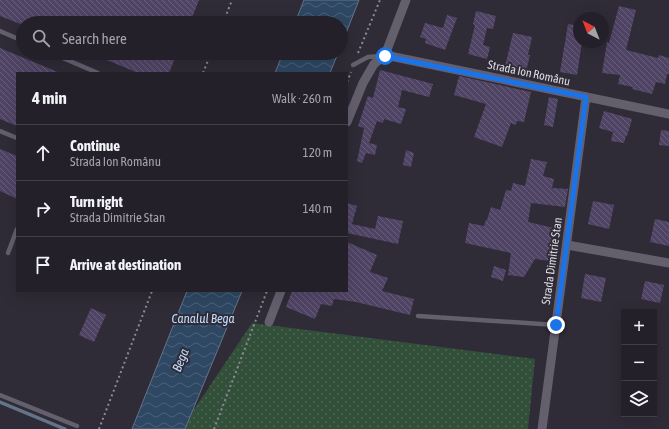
<!DOCTYPE html>
<meta charset="utf-8">
<style>
:root{--surface:#232029;--page:#2b2831;--text:#f1f3f6;--muted:#a3a3a8;--line:#403e46}
body{margin:0;font-family:"Asap Condensed",sans-serif;background:var(--page);color:var(--text)}
.controls{position:absolute;right:12px;bottom:12px;display:grid;overflow:hidden;border-radius:0px;box-shadow:0 4px 16px #0002}
.controls button{width:36px;height:36px;display:grid;place-items:center;padding:0;border:0;border-bottom:1px solid var(--line);background:var(--surface);color:var(--text);font:20px sans-serif}
.compass{position:absolute;left:573px;top:12px;width:36px;height:36px;border-radius:50%;background:var(--surface);box-shadow:0 4px 16px #0002;rotate:318deg}
.stop{position:absolute;width:12px;height:12px;margin:-9px;border:3px solid #1a73e8;border-radius:50%;background:#fff}
.stop.end{background:#1a73e8;border-color:#fff;box-shadow:0 1px 4px #0008}
.list{margin:0;padding:0;list-style:none}
h2{display:flex;justify-content:space-between;align-items:center;height:52px;margin:0;padding:0 16px;font-size:17px}
h2 small{font-size:13px;font-weight:400;color:var(--muted)}
.list li{display:grid;grid-template-columns:26px 1fr auto;gap:12px;align-items:center;box-sizing:border-box;height:56px;padding:0 16px;border-top:1px solid var(--line)}
.list b{display:block;font-size:15px;white-space:nowrap}
.list p{margin:0;font-size:13px;white-space:nowrap;color:var(--muted)}
.list em{font-size:13px;font-style:normal;color:var(--muted)}
.icon{flex:none;width:22px;height:22px;fill:none;stroke:currentColor;stroke-width:2;stroke-linecap:round;stroke-linejoin:round}
.map{position:relative;flex:none;width:669px;height:429px;overflow:hidden}
.search{position:absolute;background:var(--surface);box-shadow:0 4px 16px #0002;left:16px;top:16px;width:332px;height:44px;display:flex;align-items:center;gap:10px;box-sizing:border-box;padding:0 14px;border-radius:22px;color:var(--muted);font-size:15px}
.panel{position:absolute;background:var(--surface);box-shadow:0 4px 16px #0002;left:16px;top:72px;width:332px;height:220px;border-radius:0px}
.map>svg:first-child{display:block}
</style>
<div class="map">
<svg width="669" height="429" viewBox="0 0 669 429">
<defs>
<pattern id="grass-dots" width="8" height="8" patternUnits="userSpaceOnUse"><rect width="8" height="8" fill="#314f39"/><path d="M2 2h.1M6 6h.1" fill="none" stroke="#4e6856" stroke-width="1.8" stroke-linecap="round"/></pattern>
<pattern id="water-waves" width="16" height="10" patternUnits="userSpaceOnUse"><rect width="16" height="10" fill="#2e4762"/><path d="M0 5q4-4 8 0t8 0" fill="none" stroke="#4c6178"/></pattern>
<pattern id="building-back-hatch" width="6" height="6" patternUnits="userSpaceOnUse"><rect width="6" height="6" fill="#504465"/><path d="M-1 5l2 2M0 0l6 6M5-1l2 2" fill="none" stroke="#695e7b"/></pattern>
</defs>
<rect width="100%" height="100%" fill="#2f2b37"/>
<polygon fill="url(#grass-dots)" points="252,323 535,359 528,429 185,429 191,414"/>
<g fill="url(#water-waves)" stroke="#637489">
<polygon points="304,0 359,0 341,46 341,23 295,23"/>
<polygon points="283,53 338,53 330,73 275,73"/>
<polygon points="187,291 242,291 185,429 132,429"/>
</g>
<g fill="none" stroke-linecap="round" stroke-linejoin="round">
<polyline stroke="#637489" stroke-width="3.5" points="0,402 65,429"/>
</g>
<g fill="url(#building-back-hatch)">
<polygon points="0,0 199,0 190,23 23,23 23,25 0,16"/>
<polygon points="619,6 636,10 626,50 658,58 659,55 669,58 669,74 667,74 665,84 656,82 652,94 632,89 633,87 618,84 620,75 602,73 607,42 609,43"/>
<polygon points="476,11 496,16 493,29 487,28 483,45 490,47 487,59 468,54 475,25 473,24"/>
<polygon points="447,15 457,18 445,50 425,43 426,39 420,37 425,23 443,28"/>
<polygon points="568,24 579,26 579,42 582,42 577,75 560,72"/>
<polygon points="513,33 532,37 528,55 530,55 526,71 505,66"/>
<polygon points="0,48 60,73 17,73 17,126 0,119"/>
<polygon points="90,53 177,53 169,73 138,73"/>
<polygon points="380,70 433,84 429,97 402,90 398,107 406,109 401,124 384,119 383,123 377,121 369,143 377,145 375,155 366,153 362,163 357,161 364,128 358,126 368,96 373,98"/>
<polygon points="459,76 531,92 524,122 517,121 516,125 511,123 502,147 474,137 486,104 454,95"/>
<polygon points="549,97 558,99 553,127 544,125"/>
<polygon points="604,111 632,119 627,136 626,136 624,143 611,141 613,132 599,128"/>
<polygon points="661,130 669,131 669,146 659,145"/>
<polygon points="0,149 17,156 17,199 0,191"/>
<polygon points="406,150 414,153 411,167 403,165"/>
<polygon points="531,159 547,162 543,176 554,179 552,188 568,189 565,207 531,203 528,222 558,229 554,243 560,244 558,262 535,259 524,277 508,275 511,253 465,243 469,223 484,226 486,220 487,220 491,207 500,210 506,190 511,191 513,183 525,186"/>
<polygon points="593,201 614,205 609,229 588,224"/>
<polygon points="347,203 357,206 352,224 375,229 378,216 403,221 398,244 347,233"/>
<polygon points="655,219 669,222 669,246 650,242"/>
<polygon points="347,242 377,255 370,272 388,278 382,291 414,299 410,315 356,302 334,299 332,306 321,304 315,319 286,307 292,291 347,291"/>
<polygon points="494,266 506,270 503,281 491,277"/>
<polygon points="585,274 606,278 601,302 581,298"/>
<polygon points="645,281 664,285 660,303 641,299"/>
<polygon points="91,308 106,315 94,342 79,335"/>
</g>
<g fill="none" stroke-linecap="round" stroke-linejoin="round">
<g stroke="#8d8a94" stroke-width="2" stroke-dasharray="2 3" stroke-linecap="butt">
<polyline points="223,23 232,0"/>
<polyline points="358,53 380,0"/>
<polyline points="203,73 211,53"/>
<polyline points="347,82 351,72"/>
<polyline points="99,429 152,291"/>
<polyline points="214,429 267,291"/>
</g>
<g stroke="#645f6d" stroke-width="4.5">
<polyline points="0,31 23,41"/>
<polyline points="51,53 98,73"/>
<polyline points="353,65 368,57 381,56"/>
<polyline points="0,131 17,138"/>
<polyline points="8,253 17,229"/>
<polyline points="418,316 556,325"/>
<polyline points="0,395 77,426"/>
</g>
<g stroke="#645f6d" stroke-width="9">
<polyline points="385,55 669,114"/>
<polyline points="347,122 363,83 374,64 385,55 406,0"/>
<polyline points="567,245 669,263"/>
<polyline points="269,322 281,291"/>
<polyline points="542,429 586,97"/>
</g>
</g>
<g fill="none" stroke-linecap="round" stroke-linejoin="round">
<polyline stroke="#1a73e8" stroke-width="5" points="385,56 586,97 556,325"/>
</g>
<g text-anchor="middle" stroke-width="4" stroke-linejoin="round" paint-order="stroke">
<g font-size="12" fill="#dedce4" stroke="#2f2b37">
<text transform="translate(529 73) rotate(12)" y="4">Strada Ion Românu</text>
<text transform="translate(552 261) rotate(-82)" y="4">Strada Dimitrie Stan</text>
</g>
<g font-size="13" font-style="italic" fill="#c3dffd" stroke="#2f2b37">
<text x="203" y="323">Canalul Bega</text>
<text transform="translate(180 360) rotate(-68)" y="5">Bega</text>
</g>
</g>
</svg>
<div class="controls">
<button>+</button>
<button>−</button>
<button><svg class="icon" aria-label="layers" viewBox="0 0 24 24"><path d="M12 4l9 5-9 5-9-5zM3 14l9 5 9-5"/></svg></button>
</div>
<svg class="compass" viewBox="-18 -18 36 36"><path d="M0-13l5 13h-10z" fill="#e53935"/><path d="M0 13l5-13h-10z" fill="#a3a3a8"/></svg>
<div class="stop" style="left:385px;top:56px"></div>
<div class="stop end" style="left:556px;top:325px"></div>
<div class="search"><svg class="icon" aria-label="search" viewBox="0 0 24 24"><circle cx="10" cy="10" r="6"/><path d="M15 15l6 6"/></svg>Search here</div>
<section class="panel">
<h2>4 min<small>Walk · 260 m</small></h2>
<ul class="list">
<li><svg class="icon" aria-label="ahead" viewBox="0 0 24 24"><path d="M12 20V5M6 11l6-6 6 6"/></svg><div><b>Continue</b><p>Strada Ion Românu</p></div><em>120 m</em></li>
<li><svg class="icon" aria-label="right" viewBox="0 0 24 24"><path d="M7 20v-9h11M14 6l5 5-5 5"/></svg><div><b>Turn right</b><p>Strada Dimitrie Stan</p></div><em>140 m</em></li>
<li><svg class="icon" aria-label="arrive" viewBox="0 0 24 24"><path d="M6 21V4h12l-3 4 3 4H6"/></svg><div><b>Arrive at destination</b></div></li>
</ul>
</section>
</div>
